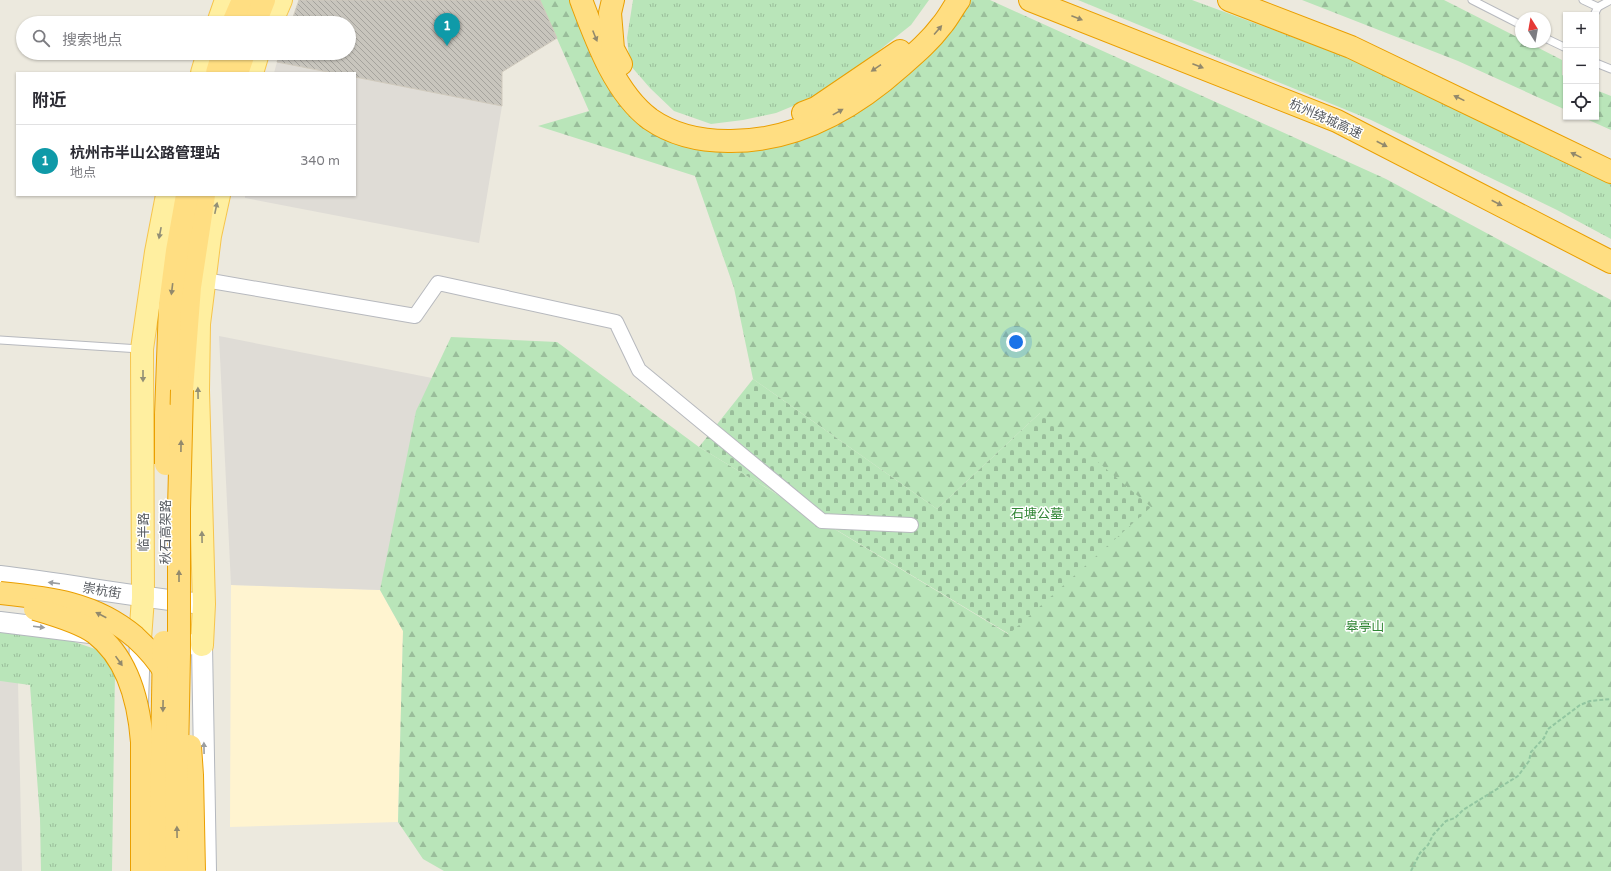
<!DOCTYPE html>
<html lang="zh">
<meta charset="utf-8">
<style>
:root{--surface:#fff;--page:#f7f7f7;--text:#2b2b33;--muted:#7c7c81;--line:#e1e1e2;--accent:#ef3021}
body{margin:0;font-family:"Varela Round","Noto Sans SC",sans-serif;background:var(--page);color:var(--text)}
.controls{position:absolute;right:12px;top:12px;display:grid;overflow:hidden;border-radius:0px;box-shadow:0 1px 3px #0004}
.controls button{width:36px;height:36px;display:grid;place-items:center;padding:0;border:0;border-bottom:1px solid var(--line);background:var(--surface);color:var(--text);font:20px sans-serif}
.compass{position:absolute;left:1515px;top:12px;width:36px;height:36px;border-radius:50%;background:var(--surface);box-shadow:0 1px 3px #0004;rotate:349deg}
.you{position:absolute;left:1016px;top:342px;width:14px;height:14px;margin:-10px;border:3px solid #fff;border-radius:50%;background:#1a73e8;box-shadow:0 0 0 6px #1a73e833}
.badge{display:grid;place-items:center;width:26px;height:26px;border-radius:50%;background:var(--accent);color:#fff;font-size:13px;font-weight:700}
.pin{position:absolute;translate:-50% -33px;filter:drop-shadow(0 1px 2px #0008)}
.pin::after{content:'';position:absolute;top:21px;width:14px;height:12px;background:inherit;clip-path:polygon(0 0,100% 0,50% 100%)}
.list{margin:0;padding:0;list-style:none}
h2{display:flex;justify-content:space-between;align-items:center;height:52px;margin:0;padding:0 16px;font-size:17px}
h2 small{font-size:13px;font-weight:400;color:var(--muted)}
.list li{display:grid;grid-template-columns:26px 1fr auto;gap:12px;align-items:center;box-sizing:border-box;height:72px;padding:0 16px;border-top:1px solid var(--line)}
.list b{display:block;font-size:15px;white-space:nowrap}
.list p{margin:0;font-size:13px;white-space:nowrap;color:var(--muted)}
.list em{font-size:13px;font-style:normal;color:var(--muted)}
.icon{flex:none;width:22px;height:22px;fill:none;stroke:currentColor;stroke-width:2;stroke-linecap:round;stroke-linejoin:round}
.map{position:relative;flex:none;width:1611px;height:871px;overflow:hidden}
.search{position:absolute;background:var(--surface);box-shadow:0 1px 3px #0004;left:16px;top:16px;width:340px;height:44px;display:flex;align-items:center;gap:10px;box-sizing:border-box;padding:0 14px;border-radius:22px;color:var(--muted);font-size:15px}
.panel{position:absolute;background:var(--surface);box-shadow:0 1px 3px #0004;left:16px;top:72px;width:340px;height:124px;border-radius:0px}
.map>svg:first-child{display:block}
</style>
<div class="map">
<svg width="1611" height="871" viewBox="0 0 1611 871">
<defs>
<pattern id="grass-tufts" width="24" height="20" patternUnits="userSpaceOnUse"><rect width="24" height="20" fill="#b9e5b9"/><path d="M3 7l-1-3M5 7V3M7 7l1-3M15 17l-1-3M17 17v-4M19 17l1-3" fill="none" stroke="#99bd9a"/></pattern>
<pattern id="forest-firs" width="22" height="20" patternUnits="userSpaceOnUse"><rect width="22" height="20" fill="#b9e5b9"/><path d="M5 1l3.5 6h-7zM16 11l3.5 6h-7z" fill="#99bd9a"/></pattern>
<pattern id="cemetery-stones" width="16" height="16" patternUnits="userSpaceOnUse"><rect width="16" height="16" fill="#b9e5b9"/><path d="M2 7V4a2 2 0 0 1 4 0v3zM10 15v-3a2 2 0 0 1 4 0v3z" fill="#99bd9a"/></pattern>
<pattern id="building-back-hatch" width="6" height="6" patternUnits="userSpaceOnUse"><rect width="6" height="6" fill="#c8c5bd"/><path d="M-1 5l2 2M0 0l6 6M5-1l2 2" fill="none" stroke="#a5a39d"/></pattern>
</defs>
<rect width="100%" height="100%" fill="#ece9de"/>
<polygon fill="#fff4d0" points="231,585 380,590 403,631 398,822 230,827"/>
<g fill="#dfdcd6">
<polygon points="277,62 333,73 274,73"/>
<polygon points="355,77 502,106 479,243 245,198 245,195 355,195"/>
<polygon points="219,336 432,378 380,590 231,585"/>
<polygon points="0,681 18,682 22,871 0,871"/>
</g>
<g fill="url(#grass-tufts)">
<polygon points="633,0 929,0 911,25 862,64 815,97 776,113 743,120 711,124 674,111 650,88 630,65 627,38"/>
<polygon points="1078,0 1192,0 1346,57 1542,144 1611,177 1611,239 1557,210 1371,120"/>
<polygon points="0,629 57,636 101,651 115,672 112,871 41,871 40,818 30,685 0,681"/>
</g>
<g fill="url(#forest-firs)">
<polygon points="540,0 571,0 586,35 598,71 626,108 692,147 736,153 800,139 901,80 970,0 990,0 1386,179 1611,300 1611,871 444,871 423,859 398,822 403,631 380,590 416,411 451,337 557,342 699,447 1008,634 1040,413 937,509 753,379 734,288 695,176 538,126 589,111"/>
<polygon points="1302,0 1444,0 1521,39 1521,42 1527,42 1562,60 1562,75 1566,77 1566,110 1458,61"/>
<polygon points="1596,90 1611,96 1611,130 1582,117 1596,117"/>
</g>
<polygon fill="url(#cemetery-stones)" points="753,379 937,509 1040,413 1151,507 1009,634 699,447"/>
<polygon fill="url(#building-back-hatch)" stroke="#d0cabd" points="299,0 540,0 557,38 502,72 502,106 355,77 355,73 333,73 277,62 280,53 349,53 349,23 291,23"/>
<g fill="none" stroke-linecap="round" stroke-linejoin="round">
<defs>
<g id="lane">
<polyline points="1472,0 1521,25"/>
<polyline points="1583,0 1598,7 1594,15"/>
<polyline points="1598,7 1611,0"/>
<polyline points="1545,38 1566,48"/>
<polyline points="1596,63 1611,69"/>
<polyline points="0,340 140,349"/>
</g>
<polyline id="street" points="205,280 415,316 438,283 616,322 639,370 822,521 911,525"/>
<g id="secondary">
<path d="M0,576C68,584 135,597 204,604"/>
<polyline points="0,622 90,633"/>
<polyline points="186,644 202,645 206,871"/>
<polyline points="138,703 140,639"/>
</g>
<g id="primary">
<polyline points="218,23 226,0"/>
<polyline points="271,23 281,0"/>
<polyline points="202,73 208,53"/>
<polyline points="252,73 258,53"/>
<polyline points="140,639 143,598 142,349 156,252 167,195"/>
<polyline points="202,645 204,604 198,390 199,324 210,236 219,195"/>
</g>
<g id="highway">
<path d="M581,0C596,40 615,93 650,119C673,135 701,141 728,141C794,142 853,109 901,66C916,53 930,41 942,25C948,18 953,8 959,0"/>
<polyline points="613,0 610,13 613,49 621,64"/>
<polyline points="1030,0 1337,121 1611,262"/>
<polyline points="1229,0 1351,47 1611,172"/>
<polyline points="233,23 243,0"/>
<polyline points="255,23 264,0"/>
<polyline points="217,73 223,53"/>
<polyline points="237,73 244,53"/>
<polyline points="803,113 816,108 900,51"/>
<polyline points="182,390 190,287 204,195"/>
<polyline points="166,415 170,305 177,251 187,195"/>
</g>
</defs>
<use href="#lane" stroke="#b7b9be" stroke-width="9"/>
<use href="#street" stroke="#b7b9be" stroke-width="16"/>
<use href="#secondary" stroke="#b4b8be" stroke-width="22"/>
<use href="#primary" stroke="#f6c54d" stroke-width="24"/>
<use href="#highway" stroke="#ea9f00" stroke-width="24"/>
<polyline stroke="#92c6a0" stroke-width="2" stroke-dasharray="4 2" stroke-linecap="butt" points="1411,871 1420,853 1428,845 1433,835 1446,821 1455,818 1463,810 1518,776 1529,761 1531,752 1544,738 1548,729 1580,705 1590,701 1611,699"/>
<use href="#lane" stroke="#fff" stroke-width="7"/>
<use href="#street" stroke="#fff" stroke-width="14"/>
<use href="#secondary" stroke="#fff" stroke-width="20"/>
<use href="#primary" stroke="#ffefa0" stroke-width="22"/>
<use href="#highway" stroke="#ffde82" stroke-width="22"/>
<defs>
<g id="highway-bridge">
<polyline points="166,464 166,415"/>
<path d="M0,593C50,598 95,603 135,637C147,648 158,660 166,674"/>
<path d="M35,609C52,614 80,622 95,633C128,658 139,703 142,742V871"/>
<polyline points="190,746 192,775 194,871"/>
<polyline points="160,871 164,642"/>
<polyline points="177,871 176,810 179,654 179,509 182,390"/>
</g>
</defs>
<use href="#highway-bridge" stroke="#ea9f00" stroke-width="24" stroke-linecap="butt"/>
<use href="#highway-bridge" stroke="#ffde82" stroke-width="22"/>
</g>
<defs><path id="oneway-solid" d="M-6-.8H1V-3.2L6.5 0L1 3.2V.8H-6Z"/></defs>
<g fill="#92896c">
<use href="#oneway-solid" transform="translate(1077 18) rotate(21)"/>
<use href="#oneway-solid" transform="translate(938 30) rotate(-49)"/>
<use href="#oneway-solid" transform="translate(595 36) rotate(68)"/>
<use href="#oneway-solid" transform="translate(1198 66) rotate(21)"/>
<use href="#oneway-solid" transform="translate(876 68) rotate(146)"/>
<use href="#oneway-solid" transform="translate(1459 98) rotate(-154)"/>
<use href="#oneway-solid" transform="translate(838 112) rotate(-29)"/>
<use href="#oneway-solid" transform="translate(1382 144) rotate(27)"/>
<use href="#oneway-solid" transform="translate(1576 155) rotate(-154)"/>
<use href="#oneway-solid" transform="translate(1497 203) rotate(27)"/>
<use href="#oneway-solid" transform="translate(172 289) rotate(97)"/>
<use href="#oneway-solid" transform="translate(181 446) rotate(-89)"/>
<use href="#oneway-solid" transform="translate(179 576) rotate(-90)"/>
<use href="#oneway-solid" transform="translate(101 615) rotate(-153)"/>
<use href="#oneway-solid" transform="translate(119 661) rotate(55)"/>
<use href="#oneway-solid" transform="translate(163 706) rotate(91)"/>
<use href="#oneway-solid" transform="translate(177 832) rotate(-91)"/>
</g>
<g fill="#928f76">
<use href="#oneway-solid" transform="translate(216 208) rotate(-78)"/>
<use href="#oneway-solid" transform="translate(160 233) rotate(101)"/>
<use href="#oneway-solid" transform="translate(143 376) rotate(90)"/>
<use href="#oneway-solid" transform="translate(198 393) rotate(-91)"/>
<use href="#oneway-solid" transform="translate(202 537) rotate(-91)"/>
</g>
<g fill="#9a9da0">
<use href="#oneway-solid" transform="translate(54 583) rotate(-173)"/>
<use href="#oneway-solid" transform="translate(39 627) rotate(7)"/>
<use href="#oneway-solid" transform="translate(204 748) rotate(-91)"/>
</g>
<g text-anchor="middle" stroke-width="3" stroke-linejoin="round" paint-order="stroke">
<g font-size="13" fill="#575b60" stroke="#fff">
<text transform="translate(1326 118) rotate(24)" y="5">杭州绕城高速</text>
<text transform="translate(143 532) rotate(-90)" y="5">临半路</text>
<text transform="translate(165 532) rotate(-90)" y="5">秋石高架路</text>
<text transform="translate(102 590) rotate(10)" y="5">崇杭街</text>
</g>
<g font-size="13" fill="#318635" stroke="#fff">
<text x="1037" y="518">石塘公墓</text>
<text x="1365" y="631">皋亭山</text>
</g>
</g>
</svg>
<div class="controls">
<button>+</button>
<button>−</button>
<button><svg class="icon" aria-label="locate" viewBox="0 0 24 24"><circle cx="12" cy="12" r="6"/><path d="M12 2v4M12 18v4M2 12h4M18 12h4"/></svg></button>
</div>
<svg class="compass" viewBox="-18 -18 36 36"><path d="M0-13l5 13h-10z" fill="#e53935"/><path d="M0 13l5-13h-10z" fill="#7c7c81"/></svg>
<div class="you"></div>
<div class="pin badge" style="left:447px;top:46px;background:#0f9aa8">1</div>
<div class="search"><svg class="icon" aria-label="search" viewBox="0 0 24 24"><circle cx="10" cy="10" r="6"/><path d="M15 15l6 6"/></svg>搜索地点</div>
<section class="panel">
<h2>附近<small></small></h2>
<ul class="list">
<li><span class="badge" style="background:#0f9aa8">1</span><div><b>杭州市半山公路管理站</b><p>地点</p></div><em>340 m</em></li>
</ul>
</section>
</div>
